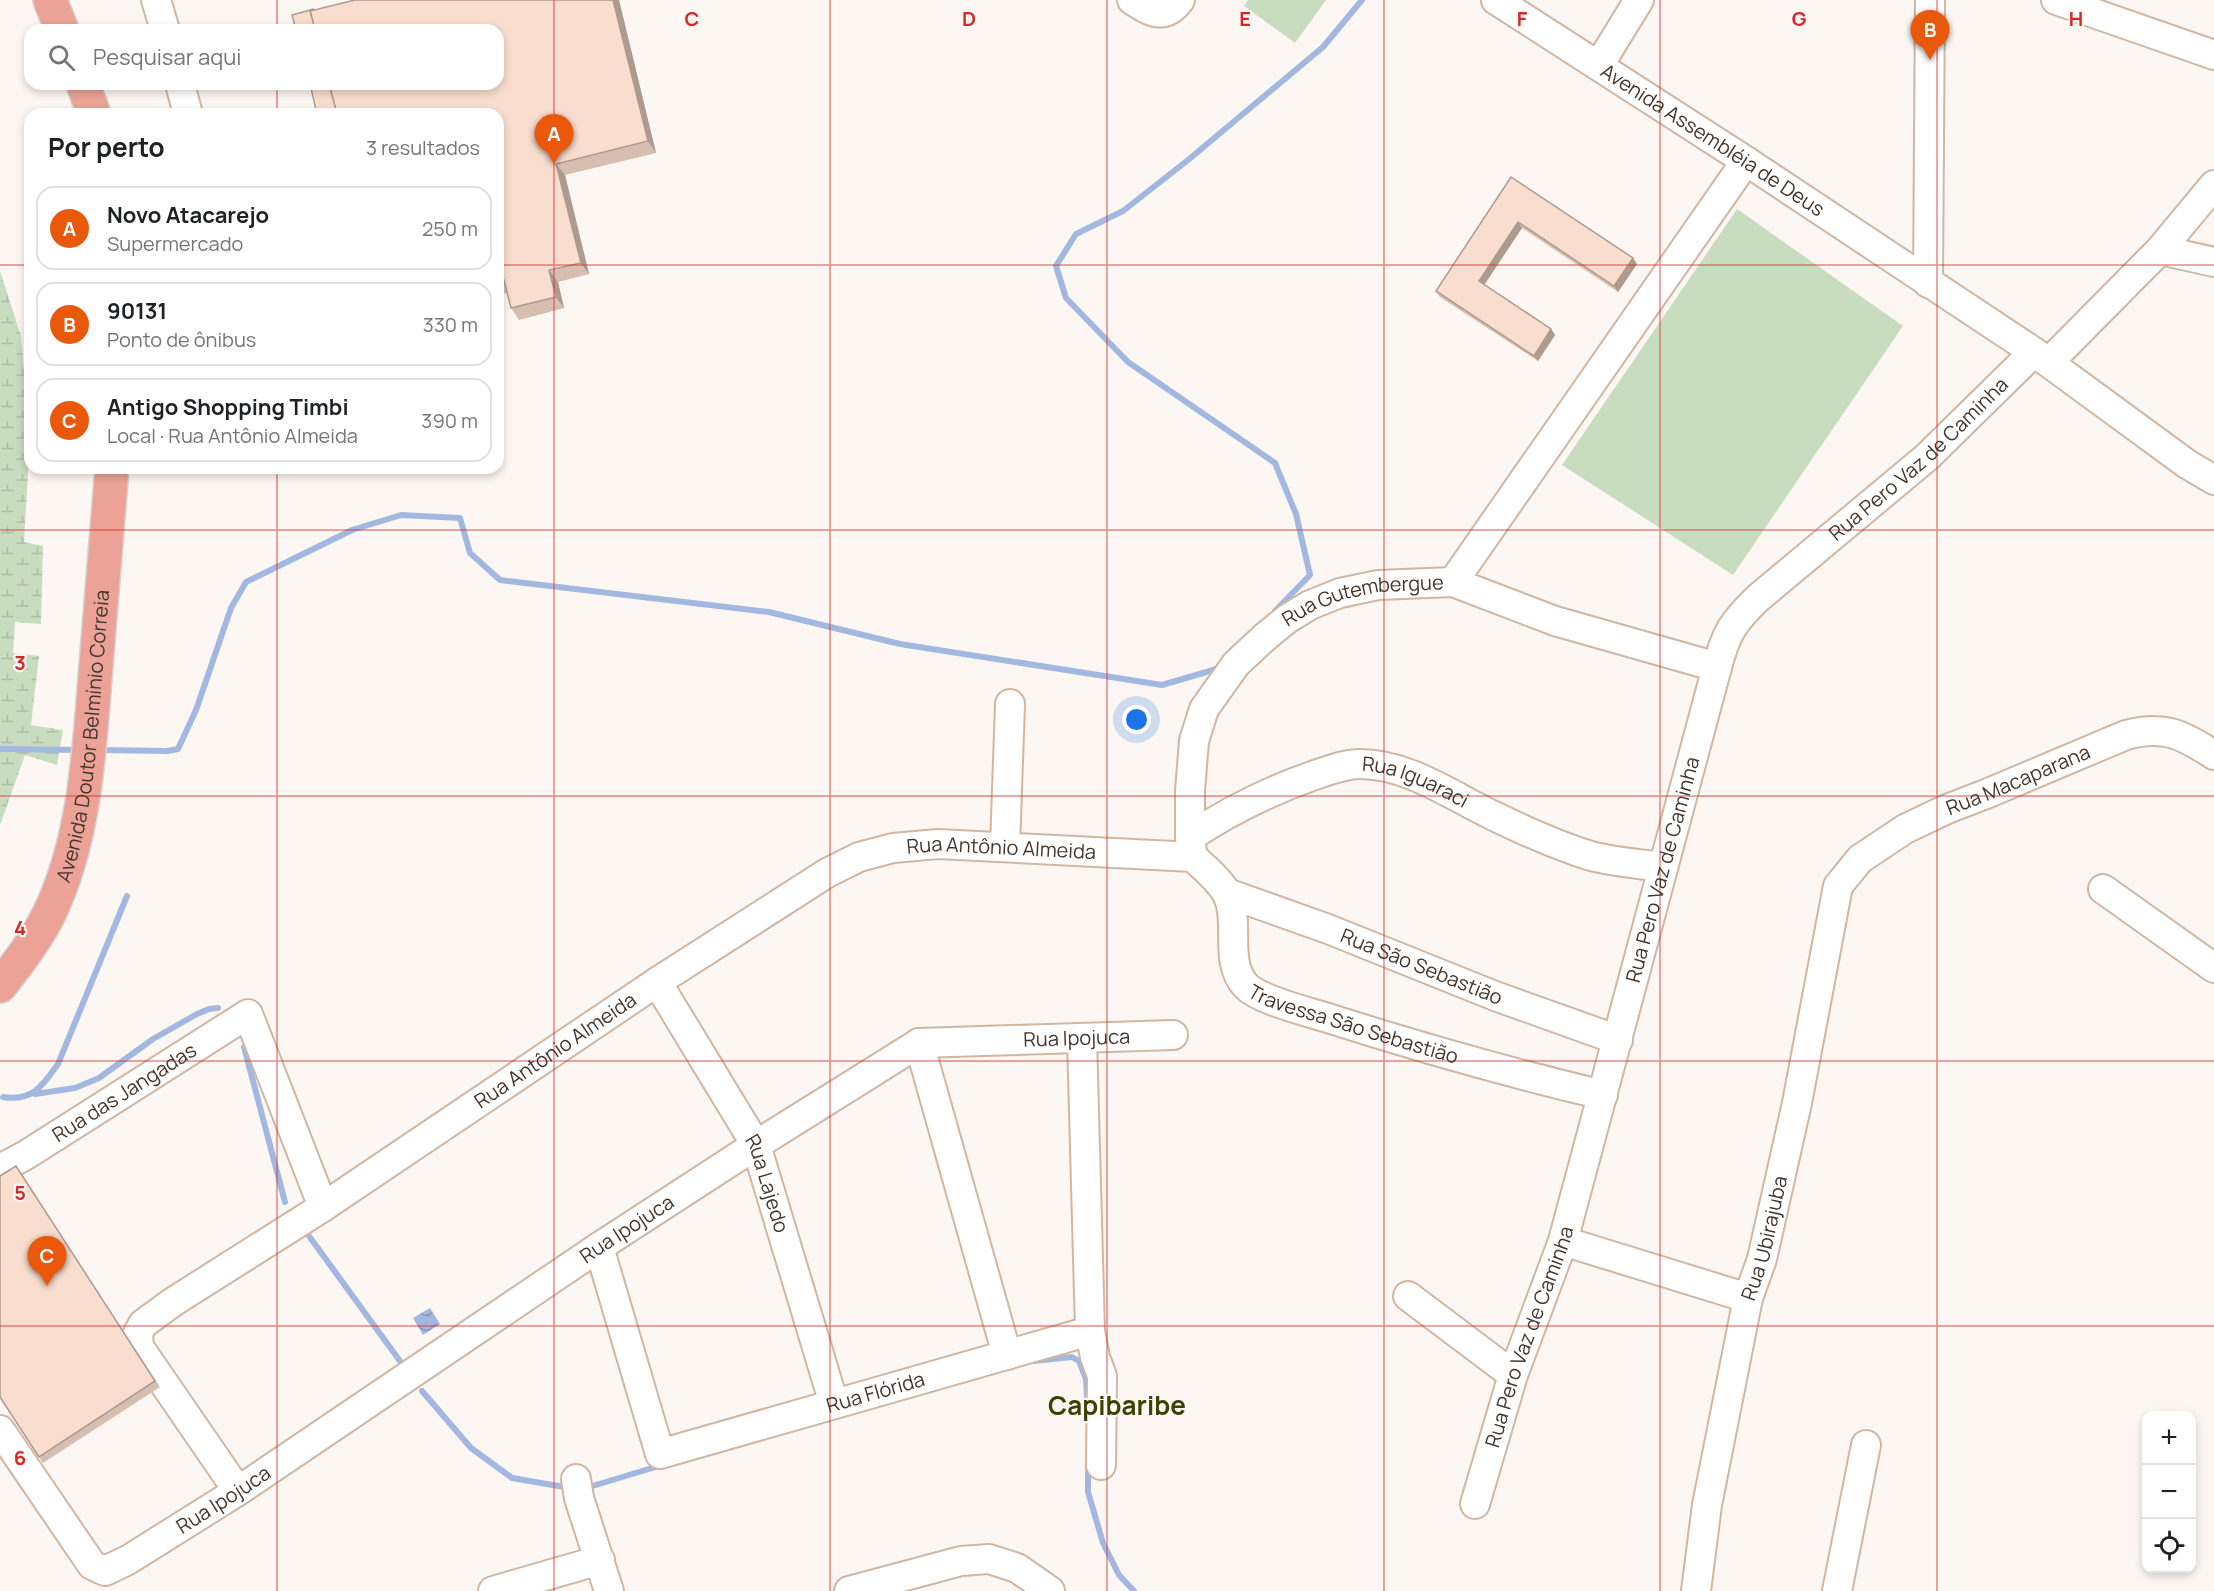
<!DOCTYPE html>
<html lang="pt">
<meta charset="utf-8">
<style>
:root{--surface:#fff;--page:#f6f6f6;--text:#202124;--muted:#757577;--line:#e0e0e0;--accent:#ea580c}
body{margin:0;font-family:Manrope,sans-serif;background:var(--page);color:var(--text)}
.controls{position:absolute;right:18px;bottom:18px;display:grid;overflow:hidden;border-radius:12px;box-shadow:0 3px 9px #0003}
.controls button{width:54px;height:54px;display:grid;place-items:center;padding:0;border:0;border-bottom:2px solid var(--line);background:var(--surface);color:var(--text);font:30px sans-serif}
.you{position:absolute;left:1137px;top:720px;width:21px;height:21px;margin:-15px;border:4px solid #fff;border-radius:50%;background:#1a73e8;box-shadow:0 0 0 9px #1a73e833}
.badge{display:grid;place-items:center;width:39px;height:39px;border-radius:50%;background:var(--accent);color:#fff;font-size:20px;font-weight:700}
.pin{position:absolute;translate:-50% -50px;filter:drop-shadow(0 2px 3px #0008)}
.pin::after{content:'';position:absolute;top:32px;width:21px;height:18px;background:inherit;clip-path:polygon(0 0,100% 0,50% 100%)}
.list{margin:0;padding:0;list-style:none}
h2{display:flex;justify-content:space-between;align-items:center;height:78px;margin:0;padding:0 24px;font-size:26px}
h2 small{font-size:20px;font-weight:400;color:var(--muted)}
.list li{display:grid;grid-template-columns:39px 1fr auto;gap:18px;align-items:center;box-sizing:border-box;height:84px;margin:0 12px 12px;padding:0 12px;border:2px solid var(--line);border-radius:18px}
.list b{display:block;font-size:22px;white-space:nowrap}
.list p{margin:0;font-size:20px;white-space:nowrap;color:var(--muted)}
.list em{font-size:20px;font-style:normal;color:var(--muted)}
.icon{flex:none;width:33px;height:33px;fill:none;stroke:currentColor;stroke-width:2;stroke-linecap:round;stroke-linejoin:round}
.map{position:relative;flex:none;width:2214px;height:1591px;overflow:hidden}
.search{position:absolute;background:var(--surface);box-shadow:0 3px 9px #0003;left:24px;top:24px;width:480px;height:66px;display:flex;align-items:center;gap:15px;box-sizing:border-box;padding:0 21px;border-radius:18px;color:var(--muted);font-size:22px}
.panel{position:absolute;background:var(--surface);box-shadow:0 3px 9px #0003;left:24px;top:108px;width:480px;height:366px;border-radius:18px}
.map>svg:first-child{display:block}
</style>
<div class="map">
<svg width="2214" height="1591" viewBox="0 0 2214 1591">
<defs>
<pattern id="wetland-marsh" width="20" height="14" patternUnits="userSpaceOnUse" patternTransform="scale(1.5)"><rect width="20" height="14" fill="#c8ddbf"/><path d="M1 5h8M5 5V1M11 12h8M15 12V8" fill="none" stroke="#adbea4"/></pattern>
<pattern id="water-waves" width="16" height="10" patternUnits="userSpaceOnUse" patternTransform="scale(1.5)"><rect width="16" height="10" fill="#a3b8e0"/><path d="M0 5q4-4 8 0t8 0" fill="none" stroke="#8696b6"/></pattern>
</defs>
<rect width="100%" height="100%" fill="#fdf7f3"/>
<g fill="#c8ddbf">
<polygon points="1248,0 1326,0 1295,43 1244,6"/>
<polygon points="1737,209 1903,326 1733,575 1562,465"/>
</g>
<polygon fill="url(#wetland-marsh)" points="0,271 21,336 30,440 24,542 43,546 41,624 15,622 13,653 39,656 31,725 63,730 57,765 25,755 0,825"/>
<polygon fill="url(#water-waves)" points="430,1308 440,1324 423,1335 413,1318"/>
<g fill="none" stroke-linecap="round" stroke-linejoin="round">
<g stroke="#a3b8e0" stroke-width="6">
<polyline points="1275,611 1310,575 1296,514 1275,463 1128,362 1066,298 1056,266 1076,234 1123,211 1188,160 1323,47 1362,0"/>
<polyline points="0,749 78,750"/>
<polyline points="98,750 167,751 178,749 196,710 231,608 246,582 352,530 401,515 460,518 470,553 500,580 769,612 900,644 1162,685 1220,668"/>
<polyline points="244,1047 285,1202"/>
<polyline points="35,1094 75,1088 99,1078 153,1039 197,1014 209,1009 218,1008"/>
<path d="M3,1097C33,1102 43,1085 58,1064L127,896"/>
<polyline points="309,1236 405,1368"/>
<polyline points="1033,1361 1072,1357 1079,1361 1086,1379 1088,1413"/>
<polyline points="422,1391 471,1448 512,1478 570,1488"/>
<polyline points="1088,1462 1088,1492 1103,1543 1119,1575 1134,1591"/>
<polyline points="586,1488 662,1465"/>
</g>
<defs>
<g id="minor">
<polyline points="156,0 165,30"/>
<path d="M1132,0C1151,12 1164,21 1180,0"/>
<path id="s1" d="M1496,0L1746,161L2034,352L2187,464L2214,480"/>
<polyline points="2056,0 2214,55"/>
<polyline points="1599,65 1639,0"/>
<polyline points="180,84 188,114"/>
<polyline points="2160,250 2214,262"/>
<polyline points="1928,283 1930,0"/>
<polyline points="2049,362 2160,250 2214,185"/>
<polyline points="1453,582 1746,161"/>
<path id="s2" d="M1190,837V791L1194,741L1204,709L1236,664L1265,637L1287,619L1310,605L1340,593L1378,585L1453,582L1555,621L1717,667"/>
<polyline points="1005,847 1010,704"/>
<path id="s3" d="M1192,852L1190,837C1230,810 1267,792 1312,776C1327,771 1344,764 1360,764C1408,764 1452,796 1494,816C1525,831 1558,846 1591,856C1615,862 1639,864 1663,867"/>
<path id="s4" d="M1193,857C1204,868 1219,879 1227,894C1241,922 1223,961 1246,986C1261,1001 1310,1012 1331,1019C1422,1048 1511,1073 1603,1095"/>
<polyline points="2103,889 2214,968"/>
<path id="s5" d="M1227,893L1328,929L1495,996L1618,1040"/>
<path id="s6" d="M657,982L756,1145L834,1404"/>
<polyline points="1082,1038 1090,1331 1095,1357 1102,1376 1101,1465"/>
<polyline points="919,1043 1007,1355"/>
<path id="s7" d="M0,1169L26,1155L248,1014L323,1207"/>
<polyline points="1563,1241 1748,1298"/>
<path id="s8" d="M599,1247L660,1454L1090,1331"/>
<polyline points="1408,1296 1513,1375"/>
<path id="s9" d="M0,1430L92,1565L105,1571L128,1560L238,1491L599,1247L756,1145L919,1043L1173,1035"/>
<polyline points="576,1479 579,1498 609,1591"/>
<path id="s10" d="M238,1491L139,1347L138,1333L143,1324L173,1302L323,1207L657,982L827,873L859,857L893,848L938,844L1193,857"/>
<path id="s11" d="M1475,1504L1513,1375L1563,1241L1717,667C1726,633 1733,622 1758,598L1927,457L2034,352"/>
<polyline points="493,1591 600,1560"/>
<polyline points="849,1591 961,1561 989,1559 1017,1568 1050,1591"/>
<path id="s12" d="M1696,1591L1707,1505L1748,1298L1762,1259L1797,1103L1838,886L1860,859L1905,829L1947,809L1986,794L2126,735C2164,725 2182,734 2214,755"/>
<polyline points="1837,1591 1866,1445"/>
</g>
<g id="major">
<polyline points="50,0 62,30"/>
<polyline points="83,84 94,114"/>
<path id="s13" d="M0,986C18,963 36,940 49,914C84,841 89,757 95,678C101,608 106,538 112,468"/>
</g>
</defs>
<use href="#minor" stroke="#d1b6a2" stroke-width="32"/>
<use href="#major" stroke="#d5d3d1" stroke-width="36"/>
<use href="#minor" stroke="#fff" stroke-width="28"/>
<use href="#major" stroke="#eca296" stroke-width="33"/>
</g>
<g fill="#d6beb1">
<polygon points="619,0 656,153 565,175 589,274 558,282 564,308 519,320 511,308 507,293 498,295 498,114 314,10"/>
<polygon points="1511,177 1633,258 1637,264 1618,292 1522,228 1484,284 1551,329 1555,335 1538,361 1440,297 1436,291"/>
<polygon points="16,1166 160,1387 43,1463 0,1397"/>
</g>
<g fill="#ae9b90">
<polygon points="613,0 619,0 656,153 648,141"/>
<polygon points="556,164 565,175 589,274 581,263"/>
<polygon points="1518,222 1522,228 1483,287 1479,281"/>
<polygon points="1633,258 1637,264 1618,292 1614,286"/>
<polygon points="549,270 558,282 564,308 556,297"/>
<polygon points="1551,329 1555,335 1538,361 1534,356"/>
</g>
<g fill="#f9ddce" stroke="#ae9b90" stroke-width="1.5">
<polygon points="355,0 613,0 648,141 556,164 581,263 549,270 556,297 511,308 504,280 498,282 498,114 337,114 329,84 498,84 498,30 315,30 310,11"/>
<polygon points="314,9 310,11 315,30 296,30 292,15"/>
<polygon points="310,84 329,84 337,114 317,114"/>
<polygon points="1511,177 1633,258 1614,286 1518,222 1479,281 1551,329 1534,356 1436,291"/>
<polygon points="16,1166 155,1381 39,1457 0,1397 0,1176"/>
</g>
<path fill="none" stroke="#d62828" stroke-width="1.5" stroke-opacity="0.55" d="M277,0V30M554,0V1591M830,0V1591M1107,0V1591M1384,0V1591M1660,0V1591M1937,0V1591M277,84V114M0,265H30M498,265H2214M277,468V1591M0,530H2214M0,796H2214M0,1061H2214M0,1326H2214"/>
<g text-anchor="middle" stroke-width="4.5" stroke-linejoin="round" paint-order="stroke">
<g font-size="20" fill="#42372f" stroke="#fdf7f3">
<text dy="7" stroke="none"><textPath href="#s1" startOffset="258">Avenida Assembléia de Deus</textPath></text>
<text dy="7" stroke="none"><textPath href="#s11" startOffset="1166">Rua Pero Vaz de Caminha</textPath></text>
<text dy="7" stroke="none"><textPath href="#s2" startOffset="333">Rua Gutembergue</textPath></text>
<text dy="7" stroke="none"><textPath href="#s13" startOffset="270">Avenida Doutor Belmínio Correia</textPath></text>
<text dy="7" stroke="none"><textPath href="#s12" startOffset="932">Rua Macaparana</textPath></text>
<text dy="7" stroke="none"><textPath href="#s3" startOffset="260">Rua Iguaraci</textPath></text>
<text dy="7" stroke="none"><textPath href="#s10" startOffset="1198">Rua Antônio Almeida</textPath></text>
<text dy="7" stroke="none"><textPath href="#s11" startOffset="662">Rua Pero Vaz de Caminha</textPath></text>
<text dy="7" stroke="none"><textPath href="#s5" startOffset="208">Rua São Sebastião</textPath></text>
<text dy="7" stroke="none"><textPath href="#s4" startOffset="261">Travessa São Sebastião</textPath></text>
<text dy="7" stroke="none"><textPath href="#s9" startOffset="1306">Rua Ipojuca</textPath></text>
<text dy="7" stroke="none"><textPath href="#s10" startOffset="694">Rua Antônio Almeida</textPath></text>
<text dy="7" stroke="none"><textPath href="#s7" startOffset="146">Rua das Jangadas</textPath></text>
<text dy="7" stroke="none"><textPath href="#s6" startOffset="231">Rua Lajedo</textPath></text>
<text dy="7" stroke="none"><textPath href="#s9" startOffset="802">Rua Ipojuca</textPath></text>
<text dy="7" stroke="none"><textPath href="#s12" startOffset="360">Rua Ubirajuba</textPath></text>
<text dy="7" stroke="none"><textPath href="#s11" startOffset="176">Rua Pero Vaz de Caminha</textPath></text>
<text dy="7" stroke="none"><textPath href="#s8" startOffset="440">Rua Flórida</textPath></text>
<text dy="7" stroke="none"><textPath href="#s9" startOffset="316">Rua Ipojuca</textPath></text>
</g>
<g font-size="26" font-weight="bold" fill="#3e3f00" stroke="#fdf7f3">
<text x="1117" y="1415">Capibaribe</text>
</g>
</g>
<g font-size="20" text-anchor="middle" font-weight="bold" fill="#d62828" stroke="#fdf7f3" stroke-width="4.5" stroke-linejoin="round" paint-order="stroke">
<text x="692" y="26">C</text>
<text x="969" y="26">D</text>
<text x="1245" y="26">E</text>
<text x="1522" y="26">F</text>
<text x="1799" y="26">G</text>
<text x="2076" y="26">H</text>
<text x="20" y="670">3</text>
<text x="20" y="935">4</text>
<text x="20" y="1200">5</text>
<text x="20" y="1465">6</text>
</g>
</svg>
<div class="controls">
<button>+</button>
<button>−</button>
<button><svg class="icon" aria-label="locate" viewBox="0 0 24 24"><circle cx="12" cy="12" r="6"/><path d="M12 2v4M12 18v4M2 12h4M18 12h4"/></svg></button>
</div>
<div class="you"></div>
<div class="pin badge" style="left:554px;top:164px">A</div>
<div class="pin badge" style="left:1930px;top:60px">B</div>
<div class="pin badge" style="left:47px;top:1286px">C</div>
<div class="search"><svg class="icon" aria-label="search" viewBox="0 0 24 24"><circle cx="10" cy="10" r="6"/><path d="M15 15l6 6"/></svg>Pesquisar aqui</div>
<section class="panel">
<h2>Por perto<small>3 resultados</small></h2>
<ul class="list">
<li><span class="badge">A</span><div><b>Novo Atacarejo</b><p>Supermercado</p></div><em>250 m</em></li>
<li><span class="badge">B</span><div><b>90131</b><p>Ponto de ônibus</p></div><em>330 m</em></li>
<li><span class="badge">C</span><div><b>Antigo Shopping Timbi</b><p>Local · Rua Antônio Almeida</p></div><em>390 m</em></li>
</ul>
</section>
</div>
